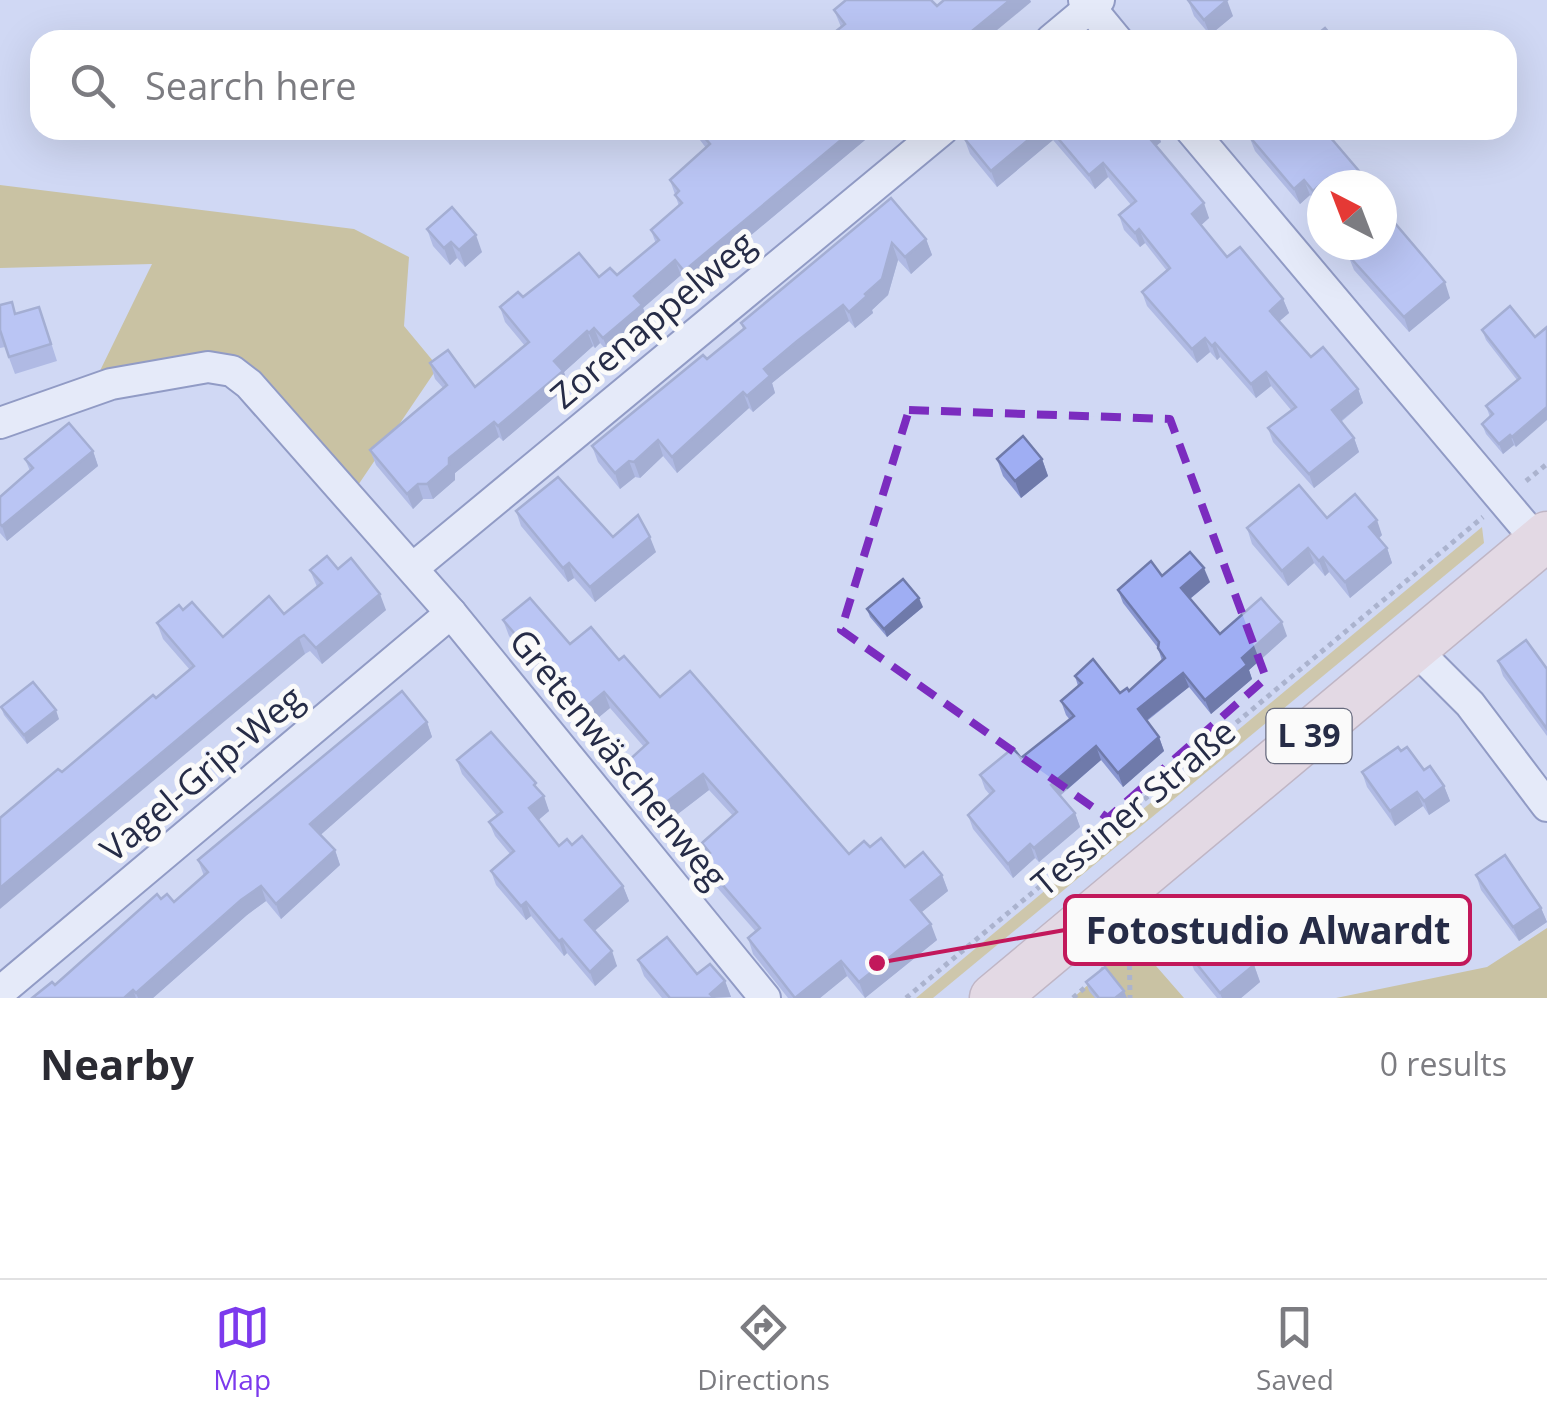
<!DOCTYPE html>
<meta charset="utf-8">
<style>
:root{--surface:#fff;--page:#f7f7f7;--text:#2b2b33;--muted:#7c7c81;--line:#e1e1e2;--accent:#7c3aed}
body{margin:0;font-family:"Open Sans",sans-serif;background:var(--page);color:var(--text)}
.compass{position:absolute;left:1307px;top:170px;width:90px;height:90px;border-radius:50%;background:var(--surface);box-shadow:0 10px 40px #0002;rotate:318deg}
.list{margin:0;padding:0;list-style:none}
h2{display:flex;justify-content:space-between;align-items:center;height:130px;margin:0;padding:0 40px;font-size:42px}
h2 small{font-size:32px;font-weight:400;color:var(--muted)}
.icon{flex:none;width:55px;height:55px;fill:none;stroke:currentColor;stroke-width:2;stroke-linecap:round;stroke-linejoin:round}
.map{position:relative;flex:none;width:1547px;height:998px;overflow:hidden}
.search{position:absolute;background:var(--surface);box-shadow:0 10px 40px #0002;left:30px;right:30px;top:30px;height:110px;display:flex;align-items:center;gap:25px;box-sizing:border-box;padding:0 35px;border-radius:30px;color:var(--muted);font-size:38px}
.sheet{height:280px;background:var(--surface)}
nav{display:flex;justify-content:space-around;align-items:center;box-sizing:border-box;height:140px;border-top:2px solid var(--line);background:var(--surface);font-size:28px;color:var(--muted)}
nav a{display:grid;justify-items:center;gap:5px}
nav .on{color:var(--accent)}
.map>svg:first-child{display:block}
</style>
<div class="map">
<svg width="1547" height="998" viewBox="0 0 1547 998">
<rect width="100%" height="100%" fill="#d0d8f4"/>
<polygon fill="#ccb254" points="1482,527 1484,543 933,998 916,998"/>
<g fill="#c0a642">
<polygon points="0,185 354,229 409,257 404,326 438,367 350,497 232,371 96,379 152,264 0,268"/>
<polygon points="1547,928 1547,998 1336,998 1487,967"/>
<polygon points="1129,935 1184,998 1073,998 1097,977"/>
</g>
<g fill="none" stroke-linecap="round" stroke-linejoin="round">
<defs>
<g id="minor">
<polyline points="1084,0 1117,40"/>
<polyline points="1051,40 1099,0"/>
<polyline points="1191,130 1539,543"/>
<polyline points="0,423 111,384 208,367 232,371 249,384 451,613 765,998"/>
<polyline points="413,568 942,130"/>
<polyline points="1414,648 1470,704 1547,806"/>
<polyline points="0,992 451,613"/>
</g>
<polyline id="primary" points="994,998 1547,536"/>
</defs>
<use href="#minor" stroke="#46518d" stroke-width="34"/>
<use href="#primary" stroke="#ad8c8d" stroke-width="51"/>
<g stroke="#7f86a1" stroke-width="5" stroke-dasharray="5 5" stroke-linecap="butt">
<polyline points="1526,481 1547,464"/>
<polyline points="1129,935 1130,998"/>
<polyline points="1101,972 1124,941"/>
<polyline points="906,998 1483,517"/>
<polyline points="1073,998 1089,984"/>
</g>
<use href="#minor" stroke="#fff" stroke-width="30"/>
<use href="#primary" stroke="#fad9d1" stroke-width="48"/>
</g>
<g fill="#8996d1">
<polygon points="944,0 1030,0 1031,2 841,27 834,10 937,6"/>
<polygon points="1188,0 1233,16 1210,35 1194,16"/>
<polygon points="694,130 877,130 690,286 681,275 643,308 648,320 609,353 600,343 595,348 593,346 564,372 568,386 503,441 499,437 455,473 455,480 433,499 423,499 413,509 376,465 370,450 443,388 435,379 430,363 475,387 525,346 505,322 500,307 523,297 599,277 617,275 656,244 651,230 679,206 670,180 706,148 697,136"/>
<polygon points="973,130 1156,130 1161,142 1156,146 1209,218 1201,225 1227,257 1283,299 1289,313 1279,321 1311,357 1358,389 1363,403 1341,422 1354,438 1359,452 1314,488 1273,442 1268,428 1291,410 1271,386 1256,398 1220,357 1217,360 1210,352 1197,363 1147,306 1142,292 1167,271 1145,243 1140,247 1124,230 1119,215 1131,205 1108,177 1095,189 1053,140 997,187 970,154 964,138"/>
<polygon points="1251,130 1324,130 1371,185 1322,185 1322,204 1319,206 1310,195 1300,204 1255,151 1249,136 1253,132"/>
<polygon points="891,198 926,239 932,255 911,274 898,260 888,295 872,310 873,313 855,328 849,321 802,358 772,383 775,393 753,412 749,408 677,473 663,456 640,478 635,477 620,489 598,462 592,446 707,359 743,329 741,323"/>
<polygon points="1384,209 1450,298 1409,332 1354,270 1348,255 1382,245"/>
<polygon points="427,229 482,252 465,267 457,258 450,265 433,246"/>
<polygon points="0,305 16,313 45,324 57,361 15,374 5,347 0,348"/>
<polygon points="1482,330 1535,337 1516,447 1514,445 1503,454 1486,434 1482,424 1490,417 1486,406 1517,380 1486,340"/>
<polygon points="93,451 98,466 7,541 0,533 0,497 30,471 25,459"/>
<polygon points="997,459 1042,459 1048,476 1021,498 1003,476"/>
<polygon points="516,511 613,537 656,552 595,602 574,578 568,582 521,526"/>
<polygon points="1327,518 1382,535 1379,538 1387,548 1392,563 1350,598 1329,572 1325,576 1314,563 1288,586 1252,544 1247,528"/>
<polygon points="338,569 386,610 322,664 310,651 305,654 156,698 190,670 163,639 157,623 183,610 223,637 284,614 317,587 310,570"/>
<polygon points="1162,576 1210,582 1190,599 1220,634 1287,636 1249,670 1252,679 1211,714 1189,687 1147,721 1159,737 1164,751 1123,787 1101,760 1060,796 1075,813 1080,827 1039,862 1035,858 1013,878 973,829 968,815 990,795 985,789 980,775 1021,758 1070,720 1066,715 1061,701 1078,686 1075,676 1120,693 1129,691 1162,661 1158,648 1123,603 1118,590"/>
<polygon points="923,607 887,637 870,617 867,609"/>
<polygon points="503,620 619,660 660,697 849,854 870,847 905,867 942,875 948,891 921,912 937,940 865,998 847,976 820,998 788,998 753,954 748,938 756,932 707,876 701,860 706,856 702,843 733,816 709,790 670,820 633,778 627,762 644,747 610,708 587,727 509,636"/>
<polygon points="1498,661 1547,669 1547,736 1503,676"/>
<polygon points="1,707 59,719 27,744 4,715"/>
<polygon points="427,722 432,737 320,835 335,850 340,865 281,919 266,901 247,915 153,998 32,998 55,985 161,899 174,902 204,876 198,860"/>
<polygon points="1401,751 1444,786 1450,801 1429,815 1423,806 1395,826 1367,787 1362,772"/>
<polygon points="457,760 540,791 549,811 538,820 559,846 572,845 623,886 629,901 594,931 617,966 595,986 567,953 564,956 531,916 526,920 496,885 491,871 510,854 495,836 489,822 497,816 462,774"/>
<polygon points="1476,875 1541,908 1547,922 1519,941 1481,890"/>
<polygon points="1188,953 1254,965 1260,982 1241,998 1217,998 1194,970"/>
<polygon points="638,960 725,981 731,997 662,998 644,976"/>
<polygon points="1086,982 1127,998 1095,998 1089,991"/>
</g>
<g fill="#6f7aaa">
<polygon points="1010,0 1030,0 1031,2 985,40 961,40"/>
<polygon points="1227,0 1233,16 1210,35 1204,20"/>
<polygon points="853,130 877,130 690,286 684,271"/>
<polygon points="1040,130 1049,130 1053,140 997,187 991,171"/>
<polygon points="1152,130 1156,130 1161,142 1152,149 1147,135"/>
<polygon points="1103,163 1108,177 1095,189 1089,175"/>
<polygon points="1328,178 1330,185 1322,185 1322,204 1319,206 1313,191"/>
<polygon points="1304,180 1310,195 1300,204 1294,189"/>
<polygon points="1204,203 1209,218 1198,228 1192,214"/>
<polygon points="1139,229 1145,243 1140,247 1135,233"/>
<polygon points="476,235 482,252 465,267 459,250"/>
<polygon points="926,239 932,255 911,274 905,257"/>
<polygon points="451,242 457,258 450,265 444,248"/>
<polygon points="892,243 898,260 888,295 872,310 873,313 855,328 849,312 865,294"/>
<polygon points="675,260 681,275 643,308 648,320 609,353 603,338 634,296"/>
<polygon points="1445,282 1450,298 1409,332 1404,317"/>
<polygon points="1283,299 1289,313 1275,325 1270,311"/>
<polygon points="843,305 849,321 772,383 775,393 753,412 747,396 764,369"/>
<polygon points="594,328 600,343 595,348 589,333"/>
<polygon points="587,331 593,346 564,372 568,386 503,441 498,426 554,361"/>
<polygon points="1205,338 1210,352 1197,363 1192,349"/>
<polygon points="1215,343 1220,357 1217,360 1212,346"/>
<polygon points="1266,372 1271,386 1256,398 1251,384"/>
<polygon points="1358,389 1363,403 1337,424 1332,410"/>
<polygon points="743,392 749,408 677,473 672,457"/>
<polygon points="1547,407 1547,420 1516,447 1512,437"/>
<polygon points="494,422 499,437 455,473 455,480 433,499 427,484 449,458"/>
<polygon points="1510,435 1514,445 1503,454 1499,444"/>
<polygon points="1354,438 1359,452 1314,488 1309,474"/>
<polygon points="658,440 663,456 640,478 634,462"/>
<polygon points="93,451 98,466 7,541 2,526"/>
<polygon points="1042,459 1048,476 1021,498 1015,481"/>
<polygon points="629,461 635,477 620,489 615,473"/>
<polygon points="418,484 423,499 413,509 407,494"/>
<polygon points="1377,520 1382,535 1375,542 1369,527"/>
<polygon points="650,537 656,552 595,602 590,587"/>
<polygon points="1308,548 1314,563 1288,586 1282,571"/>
<polygon points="1387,548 1392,563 1350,598 1345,582"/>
<polygon points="1323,557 1329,572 1325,576 1319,561"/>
<polygon points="569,563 574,578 568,582 563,568"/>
<polygon points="1204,568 1210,582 1186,602 1181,588"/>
<polygon points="380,594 386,610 322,664 316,648"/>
<polygon points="919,598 923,607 887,637 884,629"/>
<polygon points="1282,622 1287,636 1249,670 1252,679 1211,714 1205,700 1242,658"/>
<polygon points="299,638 305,654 0,909 0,888"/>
<polygon points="1183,673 1189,687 1143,723 1138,709"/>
<polygon points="604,692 610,708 587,727 581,711"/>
<polygon points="56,710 59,719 27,744 24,735"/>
<polygon points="427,722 432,737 316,839 310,824"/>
<polygon points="1159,737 1164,751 1123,787 1118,773"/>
<polygon points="1096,746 1101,760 1056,799 1051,785"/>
<polygon points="703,774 709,790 670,820 664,804"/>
<polygon points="1444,786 1450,801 1429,815 1424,801"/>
<polygon points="1417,792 1423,806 1395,826 1390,811"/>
<polygon points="544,796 549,811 535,823 529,808"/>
<polygon points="1075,813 1080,827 1039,862 1034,848"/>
<polygon points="1030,844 1035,858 1013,878 1008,864"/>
<polygon points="335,850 340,865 281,919 276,904"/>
<polygon points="942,875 948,891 917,916 911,900"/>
<polygon points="261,886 266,901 247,915 153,998 138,998 136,993 241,900"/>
<polygon points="623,886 629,901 590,935 585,920"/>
<polygon points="526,902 531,916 526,920 521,906"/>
<polygon points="1541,908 1547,922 1519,941 1513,927"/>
<polygon points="931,924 937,940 865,998 859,982"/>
<polygon points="562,939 567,953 564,956 559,941"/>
<polygon points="612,951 617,966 595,986 590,972"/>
<polygon points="841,961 847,976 820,998 795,998"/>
<polygon points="1254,965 1260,982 1241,998 1222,998 1220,993"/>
<polygon points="725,981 731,997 712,998 710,994"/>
<polygon points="133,990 136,998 124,998"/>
<polygon points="1124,991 1127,998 1115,998"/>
</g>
<g fill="#9faef3" stroke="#6f7aaa" stroke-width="2.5">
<polygon points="846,0 931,0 937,6 944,0 1010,0 961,40 825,40 845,24 834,10"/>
<polygon points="1188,0 1227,0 1204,20"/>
<polygon points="1325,28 1335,40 1310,40"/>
<polygon points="698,130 853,130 684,271 675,260 634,296 642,305 603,338 594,328 589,333 587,331 554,361 563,371 498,426 494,422 449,458 449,465 427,484 418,484 407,494 370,450 447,385 430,363 448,350 475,387 529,342 500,307 518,292 523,297 579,253 599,277 610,268 617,275 659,240 651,230 682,203 675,195 679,191 670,180 710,144"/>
<polygon points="973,130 1040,130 991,171 964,138"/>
<polygon points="1051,130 1152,130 1147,135 1204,203 1192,214 1227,257 1240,247 1283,299 1270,311 1311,357 1323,347 1358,389 1332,410 1354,438 1309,474 1268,428 1296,407 1266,372 1251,384 1215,343 1212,346 1205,338 1192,349 1142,292 1170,268 1139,229 1135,233 1119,215 1136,201 1103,163 1089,175"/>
<polygon points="1256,130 1324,130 1371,185 1334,185 1328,178 1313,191 1304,180 1294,189 1249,136"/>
<polygon points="891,198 926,239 905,257 892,243 882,279 865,294 867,296 849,312 843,305 796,342 764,369 770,376 747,396 743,392 672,457 658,440 634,462 629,461 615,473 592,446 703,355 707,359 745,328 741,323"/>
<polygon points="452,207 476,235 459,250 451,242 444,248 427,229"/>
<polygon points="1382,208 1445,282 1404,317 1348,255 1360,245 1382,245"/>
<polygon points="12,302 15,314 39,307 51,344 9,357 0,330 0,305"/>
<polygon points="1510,306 1535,337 1547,327 1547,407 1512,437 1510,435 1499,444 1482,424 1493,414 1486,406 1520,378 1482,330"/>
<polygon points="69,423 93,451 2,526 0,524 0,497 33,468 25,459"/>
<polygon points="1023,436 1042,459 1015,481 997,459"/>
<polygon points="558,477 613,537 638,515 650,537 590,587 569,563 563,568 516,511"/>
<polygon points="1299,485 1327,518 1355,494 1377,520 1369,527 1387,548 1345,582 1323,557 1319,561 1308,548 1282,571 1247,528"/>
<polygon points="1190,552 1204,568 1181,588 1220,634 1261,598 1282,622 1242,658 1247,665 1205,700 1183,673 1138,709 1159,737 1118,773 1096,746 1051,785 1075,813 1034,848 1030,844 1008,864 968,815 994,791 980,775 1013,748 1021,758 1074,716 1061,701 1082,683 1075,676 1093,659 1120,693 1127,688 1129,691 1165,658 1158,648 1159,642 1118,590 1151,561 1162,576"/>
<polygon points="327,556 338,569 351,558 380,594 316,648 304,635 299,638 0,888 0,818 58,769 62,772 153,695 156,698 194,666 157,623 179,605 183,610 192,602 223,637 269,596 284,614 322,583 310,570"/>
<polygon points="903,579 919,598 884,629 867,609"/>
<polygon points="530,598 570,644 591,627 619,660 624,656 660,697 690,671 849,854 864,841 870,847 881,838 905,867 923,852 942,875 911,900 931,924 859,982 841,961 795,998 748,938 760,928 701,860 710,853 702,843 737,812 703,774 664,804 627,762 648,743 604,692 581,711 503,620"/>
<polygon points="1526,640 1547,669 1547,729 1498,661"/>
<polygon points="33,682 56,710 24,735 1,707"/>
<polygon points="402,691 427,722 310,824 335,850 276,904 261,886 241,900 136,993 133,990 124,998 32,998 52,982 55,985 157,894 161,899 167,894 174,902 208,872 198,860"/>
<polygon points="491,732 536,783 534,785 544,796 529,808 559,846 567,839 572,845 582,836 623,886 585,920 612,951 590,972 562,939 559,941 526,902 521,906 491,871 514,851 489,822 502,812 457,760"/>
<polygon points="1398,747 1401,751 1407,747 1424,770 1430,766 1444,786 1424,801 1417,792 1390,811 1362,772"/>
<polygon points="1505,855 1541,908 1513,927 1476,875"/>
<polygon points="1222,925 1254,965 1220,993 1188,953"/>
<polygon points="667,937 697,974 710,964 725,981 710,994 714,998 670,998 638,960"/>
<polygon points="1105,967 1124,991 1115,998 1099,998 1086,982"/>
</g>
<path d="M0 0H1547V998H0ZM909,410L1170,419L1266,678L1108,818L841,630Z" fill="#d0d8f4" fill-opacity=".55" fill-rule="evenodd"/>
<path fill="none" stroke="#7b2cbf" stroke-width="8" stroke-dasharray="20 12" stroke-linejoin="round" d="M909,410L1170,419L1266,678L1108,818L841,630Z"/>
<g text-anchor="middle" stroke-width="10" stroke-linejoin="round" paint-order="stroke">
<rect fill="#fafafa" stroke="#666a7d" stroke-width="2.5" x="1266.5" y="709" width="85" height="54" rx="8"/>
<g font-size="32" font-weight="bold" fill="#262c47">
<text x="1309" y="747">L 39</text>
</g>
<g font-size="35" fill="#262c47" stroke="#fafafa">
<text transform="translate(653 320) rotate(-40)" y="12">Zorenappelweg</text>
<text transform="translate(618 759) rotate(51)" y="12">Gretenwäschenweg</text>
<text transform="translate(202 774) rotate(-40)" y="12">Vagel-Grip-Weg</text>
<text transform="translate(1134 808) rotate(-40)" y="12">Tessiner Straße</text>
</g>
</g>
<path fill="none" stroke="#c2185b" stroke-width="4" d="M877 963L1065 930"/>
<circle fill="#c2185b" stroke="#fafafa" stroke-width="4" cx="877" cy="963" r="10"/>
<rect fill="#fafafa" stroke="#c2185b" stroke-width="4" x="1065" y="896" width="405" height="68" rx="10"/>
<g font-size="38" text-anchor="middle" font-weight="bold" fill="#262c47">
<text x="1268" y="944">Fotostudio Alwardt</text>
</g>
</svg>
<svg class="compass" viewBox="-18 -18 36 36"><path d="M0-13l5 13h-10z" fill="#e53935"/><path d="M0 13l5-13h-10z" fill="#7c7c81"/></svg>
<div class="search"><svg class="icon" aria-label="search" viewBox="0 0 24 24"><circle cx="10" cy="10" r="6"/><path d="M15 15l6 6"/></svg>Search here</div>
</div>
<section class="sheet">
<h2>Nearby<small>0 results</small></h2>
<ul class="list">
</ul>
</section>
<nav>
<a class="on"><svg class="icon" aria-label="map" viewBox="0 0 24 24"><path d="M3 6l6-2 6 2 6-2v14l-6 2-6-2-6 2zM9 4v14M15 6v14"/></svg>Map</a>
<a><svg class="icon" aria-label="directions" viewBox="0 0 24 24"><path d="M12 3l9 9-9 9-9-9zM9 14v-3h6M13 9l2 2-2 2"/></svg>Directions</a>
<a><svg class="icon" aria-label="saved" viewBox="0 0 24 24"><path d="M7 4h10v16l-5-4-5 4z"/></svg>Saved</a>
</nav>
